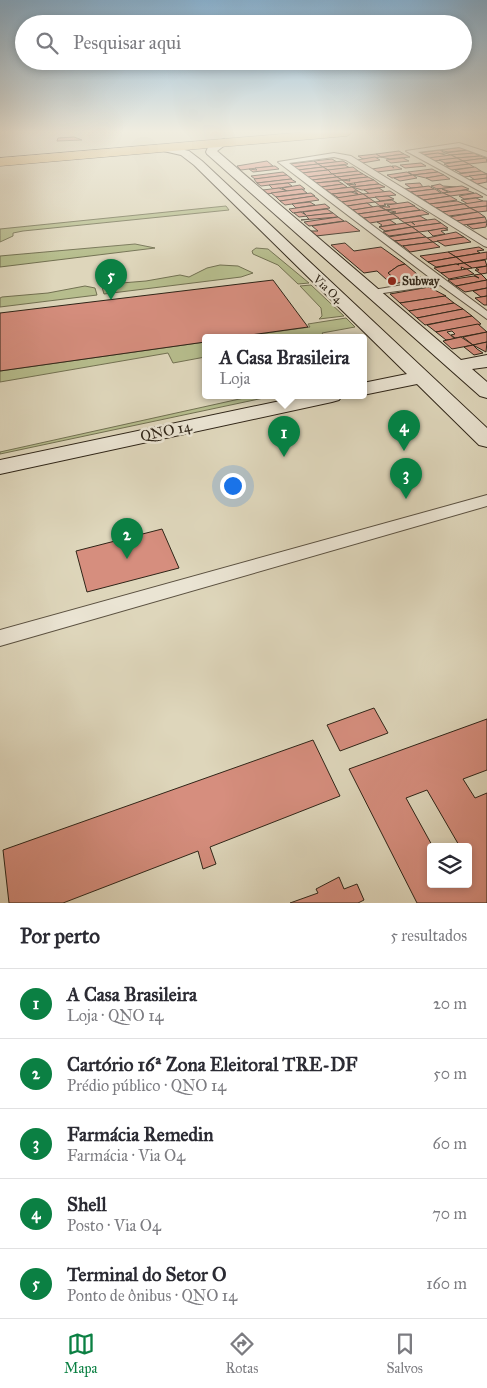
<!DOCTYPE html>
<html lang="pt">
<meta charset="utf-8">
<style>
:root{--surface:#fff;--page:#f7f7f7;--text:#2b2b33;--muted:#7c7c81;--line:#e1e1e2;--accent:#0b8043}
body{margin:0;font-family:"IM FELL Great Primer",serif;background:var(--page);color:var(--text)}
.controls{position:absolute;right:15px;bottom:15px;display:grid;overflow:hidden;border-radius:5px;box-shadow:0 2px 8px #0003}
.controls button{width:45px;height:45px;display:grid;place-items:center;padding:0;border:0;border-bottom:1px solid var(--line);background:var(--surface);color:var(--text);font:25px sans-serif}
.you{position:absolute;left:232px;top:485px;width:18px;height:18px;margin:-12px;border:4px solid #fff;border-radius:50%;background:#1a73e8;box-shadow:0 0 0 8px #1a73e833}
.badge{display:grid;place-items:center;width:32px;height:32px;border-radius:50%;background:var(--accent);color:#fff;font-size:16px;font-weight:700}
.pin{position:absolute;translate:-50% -41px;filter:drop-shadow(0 1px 2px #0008)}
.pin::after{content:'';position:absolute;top:26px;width:18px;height:15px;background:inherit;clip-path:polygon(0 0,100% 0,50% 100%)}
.popup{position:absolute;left:202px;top:334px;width:165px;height:65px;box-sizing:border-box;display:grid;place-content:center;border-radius:5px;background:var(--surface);filter:drop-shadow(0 1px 4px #0005);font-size:16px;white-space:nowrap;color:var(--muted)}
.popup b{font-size:19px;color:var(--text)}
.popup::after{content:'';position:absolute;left:50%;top:100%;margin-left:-10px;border:10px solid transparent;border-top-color:var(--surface)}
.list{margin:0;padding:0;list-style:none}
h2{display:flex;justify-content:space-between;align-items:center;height:65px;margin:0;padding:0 20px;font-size:21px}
h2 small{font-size:16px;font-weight:400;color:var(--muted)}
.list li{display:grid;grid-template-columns:32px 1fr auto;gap:15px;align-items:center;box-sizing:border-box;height:70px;padding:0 20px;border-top:1px solid var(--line)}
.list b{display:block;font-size:19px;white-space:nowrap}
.list p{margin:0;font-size:16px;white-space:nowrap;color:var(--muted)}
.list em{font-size:16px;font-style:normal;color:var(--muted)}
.icon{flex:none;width:28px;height:28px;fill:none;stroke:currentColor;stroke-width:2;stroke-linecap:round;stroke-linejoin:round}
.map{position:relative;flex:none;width:487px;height:903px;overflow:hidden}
.search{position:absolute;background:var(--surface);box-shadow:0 2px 8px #0003;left:15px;right:15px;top:15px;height:55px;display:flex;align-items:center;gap:12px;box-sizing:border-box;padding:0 18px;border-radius:28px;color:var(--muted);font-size:19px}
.sheet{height:415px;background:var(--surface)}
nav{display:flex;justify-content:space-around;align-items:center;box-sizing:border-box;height:70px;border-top:1px solid var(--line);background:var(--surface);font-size:14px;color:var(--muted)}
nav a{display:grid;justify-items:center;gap:2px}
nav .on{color:var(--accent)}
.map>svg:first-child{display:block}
</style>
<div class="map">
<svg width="487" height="903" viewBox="0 0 487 903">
<rect width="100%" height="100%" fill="#ded6bb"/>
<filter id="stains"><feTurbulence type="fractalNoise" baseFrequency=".004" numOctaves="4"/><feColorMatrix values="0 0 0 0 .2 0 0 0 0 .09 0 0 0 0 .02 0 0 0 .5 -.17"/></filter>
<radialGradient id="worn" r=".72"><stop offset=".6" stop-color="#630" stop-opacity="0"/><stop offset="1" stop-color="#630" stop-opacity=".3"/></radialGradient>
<g fill="#b6bd8d" stroke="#727152">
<polygon points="226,206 229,210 23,231 13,233 13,236 0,242 0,229"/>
<polygon points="135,244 155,248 0,267 0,256"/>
<polygon points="256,248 268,249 309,283 298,284 278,265 253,254 252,251"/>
<polygon points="220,265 238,266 253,273 241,277 104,294 102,287 109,284 146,281 180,275 189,277 207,268"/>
<polygon points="311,285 344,316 319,319 322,316 321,308 300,286"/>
<polygon points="85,286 95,288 97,295 0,307 0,298 2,297 48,293"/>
<polygon points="346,318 355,327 322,333 326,338 317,338 314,335 294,338 230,338 310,327 308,324"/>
<polygon points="205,342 205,357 173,363 168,353 0,382 0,371"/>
<polygon points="253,396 273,396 0,454 0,452"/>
</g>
<g fill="#d68e7e" stroke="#2f2518" fill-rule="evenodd">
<polygon points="58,138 74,137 82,140 57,141"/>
<polygon points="462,147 468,150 448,152 440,150"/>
<polygon points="440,150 445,153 422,155 417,153"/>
<polygon points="468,150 474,153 451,155 445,153"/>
<polygon points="399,151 404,154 381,157 376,154"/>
<polygon points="438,153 449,156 428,158 422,155"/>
<polygon points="474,153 480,156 457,158 451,155"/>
<polygon points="376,154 381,157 363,159 358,156"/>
<polygon points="404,154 410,157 390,159 381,157"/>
<polygon points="451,155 457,158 434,161 428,158"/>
<polygon points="480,156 486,158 463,161 457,158"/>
<polygon points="375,157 380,160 362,163 357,160"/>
<polygon points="403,158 409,161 391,163 386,160"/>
<polygon points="457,158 463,161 445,163 439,160"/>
<polygon points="486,158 487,162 469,164 463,161"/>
<polygon points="332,159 337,162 318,164 314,161"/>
<polygon points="267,161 273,166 241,170 237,166"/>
<polygon points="314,161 318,164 293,167 289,164"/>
<polygon points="343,161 348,164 323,167 318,164"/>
<polygon points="463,161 469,164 450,167 444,164"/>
<polygon points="421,163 426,166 405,168 400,165"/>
<polygon points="318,164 323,167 298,170 293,167"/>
<polygon points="469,164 474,167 451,170 445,167"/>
<polygon points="345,165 350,168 328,170 323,167"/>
<polygon points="275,166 279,169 253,172 249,169 257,170 255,168"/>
<polygon points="391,166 394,168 392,166 396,166 402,169 377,172 372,169"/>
<polygon points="323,167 328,170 302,173 298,170"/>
<polygon points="353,167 358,171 332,174 328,170"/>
<polygon points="475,167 481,171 461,173 455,170"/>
<polygon points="432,169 438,172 413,175 408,172"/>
<polygon points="328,170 332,174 307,177 302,173"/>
<polygon points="358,171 363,174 337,177 332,174"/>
<polygon points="481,171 487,174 464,177 458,174"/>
<polygon points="283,172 287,175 255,179 251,176"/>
<polygon points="407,172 412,175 392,178 387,175"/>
<polygon points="438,172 444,175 426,178 413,175"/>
<polygon points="333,174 337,177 312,180 307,177"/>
<polygon points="363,174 368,177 342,180 337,177"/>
<polygon points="487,174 487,178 475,180 469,176"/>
<polygon points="287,175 292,179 257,183 254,179"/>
<polygon points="413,175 417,178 400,181 394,178"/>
<polygon points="444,175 450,179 432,181 426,178"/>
<polygon points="337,177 342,180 316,183 312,180"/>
<polygon points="368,177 374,180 347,184 342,180 350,181 349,179"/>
<polygon points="487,178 487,182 477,184 470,180"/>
<polygon points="291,179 296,182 261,186 257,183"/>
<polygon points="374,180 379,184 352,187 347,184 356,185 354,183"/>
<polygon points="338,181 343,184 321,187 316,183"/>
<polygon points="288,183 292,186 273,189 269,185"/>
<polygon points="420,183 423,187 411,188 405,184"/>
<polygon points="343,184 347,187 326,191 321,187"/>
<polygon points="379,184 385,187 362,190 352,187"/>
<polygon points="440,184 443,186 456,187 437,189 431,186"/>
<polygon points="300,185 305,189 287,191 282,188"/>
<polygon points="429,186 434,189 411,192 405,189"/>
<polygon points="462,186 469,189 451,192 442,189 448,192 443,193 437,189"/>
<polygon points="352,187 358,191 332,194 326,190"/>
<polygon points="279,188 287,191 267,194 263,190"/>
<polygon points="379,188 385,192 370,194 364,190"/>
<polygon points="302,189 307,193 276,197 271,193"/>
<polygon points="435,189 441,193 417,196 411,192"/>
<polygon points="466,190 474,193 450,196 443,193"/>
<polygon points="354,191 358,191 363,194 339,198 332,194 351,192 358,194"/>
<polygon points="390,191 396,195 369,198 363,194"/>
<polygon points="311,193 315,196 280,201 276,197"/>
<polygon points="443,193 450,196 424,200 417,196"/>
<polygon points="476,193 483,197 464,199 459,196"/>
<polygon points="363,194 369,198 342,202 336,198"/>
<polygon points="314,196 319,200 285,205 280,201"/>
<polygon points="388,196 394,199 380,201 375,197"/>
<polygon points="450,196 457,200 430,204 424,200"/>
<polygon points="369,198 375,202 347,206 342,202"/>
<polygon points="476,198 483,201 468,204 461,200"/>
<polygon points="392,200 398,204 384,204 386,205 380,206 375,202"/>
<polygon points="457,201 464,204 436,208 429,204"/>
<polygon points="483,201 487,201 487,206 470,208 464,204"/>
<polygon points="310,202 315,205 296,208 292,204"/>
<polygon points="408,202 415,206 386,210 380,206 387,207 390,207 387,205"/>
<polygon points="367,203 373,207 353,210 347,206"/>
<polygon points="325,204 330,208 293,213 289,209"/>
<polygon points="464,204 470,208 443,212 436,208"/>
<polygon points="378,206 386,210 358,214 353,210"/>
<polygon points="414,206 420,210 393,214 390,213 396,212 386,210"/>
<polygon points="487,206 487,211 478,212 470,208"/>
<polygon points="470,208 478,212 449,216 442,212"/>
<polygon points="327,209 333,213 299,217 294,213 301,212 306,215 303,212"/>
<polygon points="386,210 393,214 364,218 358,214"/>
<polygon points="422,210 429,214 399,219 393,214"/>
<polygon points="478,212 485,217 456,221 449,217"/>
<polygon points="333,213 338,217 301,220 309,219 306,216"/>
<polygon points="393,214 399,218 370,223 364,218"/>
<polygon points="420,216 427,220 405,223 399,219"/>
<polygon points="338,217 344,221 309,226 304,222"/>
<polygon points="485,217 487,222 463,225 456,221"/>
<polygon points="435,219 441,223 412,227 405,223 411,222 415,225 412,222"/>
<polygon points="390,220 396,224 379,227 382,225 377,222"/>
<polygon points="346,221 360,231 316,236 311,231 318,231 312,226"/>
<polygon points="487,222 486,227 473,229 467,225"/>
<polygon points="405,223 412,227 385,231 379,227"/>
<polygon points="441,223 448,228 419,232 412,227"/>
<polygon points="412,227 419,232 389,236 383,232"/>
<polygon points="444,228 448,230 441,231 445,234 433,236 428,231"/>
<polygon points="419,232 426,237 395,241 388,237"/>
<polygon points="456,232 464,237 433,242 427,238"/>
<polygon points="426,237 433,242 402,246 395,241"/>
<polygon points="464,237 471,242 445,246 437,241"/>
<polygon points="433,242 440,247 410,252 403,246"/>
<polygon points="345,243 354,251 381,247 405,264 398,266 388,273 395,279 387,280 377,271 364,273 331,245"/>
<polygon points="479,247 484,250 477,251 480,253 456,257 448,252"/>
<polygon points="448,252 456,257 428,262 420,256"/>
<polygon points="487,252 487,259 464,263 456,257"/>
<polygon points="456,257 464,263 436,267 428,262"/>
<polygon points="485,260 487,266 472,268 464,263"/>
<polygon points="464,263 472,268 466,269 461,267 462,270 441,273 434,268 456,264 459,265 458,264"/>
<polygon points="405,264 423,279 392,284 387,280 395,279 388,273 398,266"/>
<polygon points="487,266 487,273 481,274 475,270 479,270 476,268"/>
<polygon points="467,269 474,274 449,279 441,273"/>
<polygon points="481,274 487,280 456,286 448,280 474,276 479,278 474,275"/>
<polygon points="273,280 308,327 229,338 205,338 205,342 0,371 0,313"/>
<polygon points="487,280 487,288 465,292 456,286"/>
<polygon points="429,287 446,296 400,303 390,294"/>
<polygon points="487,288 487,296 481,297 473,291"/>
<polygon points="445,296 454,303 409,311 400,303"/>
<polygon points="487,296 487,305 484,305 475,298"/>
<polygon points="454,303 463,309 417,318 409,311"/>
<polygon points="463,309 472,316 425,325 417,318"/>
<polygon points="472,316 481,324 436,332 427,325"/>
<polygon points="478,324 487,332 455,338 451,335 455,334 452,331 447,332 455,339 446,340 436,332"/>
<polygon points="487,332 487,342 473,345 463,337"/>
<polygon points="461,337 473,345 452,349 443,341"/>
<polygon points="487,342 486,352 473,345"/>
<polygon points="473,345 477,349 483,353 474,355 464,347"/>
<polygon points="162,529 179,568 87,592 76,551"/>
<polygon points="374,708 388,733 340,751 327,725"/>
<path d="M487,719V770L463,779L475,798L487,793V903H417L349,769ZM427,790L460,847H468V884H431V847H433L406,798Z"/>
<polygon points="313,740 340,796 210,847 216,864 203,869 198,851 63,903 9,903 3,850"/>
<polygon points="339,877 344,889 357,884 364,900 358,903 290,903 318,893 316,889"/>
</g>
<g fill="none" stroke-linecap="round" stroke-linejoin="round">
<defs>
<g id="minor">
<polygon points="459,143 487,152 487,157 459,147 418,152 487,190 487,195 406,151"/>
<polygon points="334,153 351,156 487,240 487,247 484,246 346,160 334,157 289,163 487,311 487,319 440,285 369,295 368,293 373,290 433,280 278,162"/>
<polygon points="487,495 487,506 0,646 0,630"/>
</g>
<g id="secondary">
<polygon points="224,139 229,142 217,151 461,360 487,355 487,367 472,369 487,382 487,398 480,396 207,154 206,152 209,145"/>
<polygon points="163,145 189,151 202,161 487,428 487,447 479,445 417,384 363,395 363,383 407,374 194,165 181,155 159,150 159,146"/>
<polygon points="304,396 342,396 339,400 332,402 0,474 0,460"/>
</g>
<polygon id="motorway" points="306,132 353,132 347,136 0,166 0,158"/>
</defs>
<use href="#minor" stroke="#5b5141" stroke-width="2"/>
<use href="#secondary" stroke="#2f2518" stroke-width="2"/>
<use href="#motorway" stroke="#2f2518" stroke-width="1"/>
<use href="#minor" fill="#eae4d3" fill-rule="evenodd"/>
<use href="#secondary" fill="#eae4d3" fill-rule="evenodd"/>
<use href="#motorway" fill="#dfbb7e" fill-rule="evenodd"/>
</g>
<linearGradient id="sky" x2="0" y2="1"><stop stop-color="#89b5d6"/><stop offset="0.51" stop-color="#f0ede0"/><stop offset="1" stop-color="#f0ede0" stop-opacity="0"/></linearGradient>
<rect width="487" height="258" fill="url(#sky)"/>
<circle fill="#8f2418" stroke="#eae4d3" stroke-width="2" cx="392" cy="281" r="5"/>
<g text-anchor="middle" stroke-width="5" stroke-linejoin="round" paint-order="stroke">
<g font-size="12" font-weight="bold" fill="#2f2518" stroke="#eae4d3" text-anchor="start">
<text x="402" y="285">Subway</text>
</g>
<g font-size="12" fill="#2f2518" stroke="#eae4d3">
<text transform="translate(328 289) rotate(44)" y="4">Via O4</text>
</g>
<g font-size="15" fill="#2f2518" stroke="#eae4d3">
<text transform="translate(166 431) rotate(-12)" y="5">QNO 14</text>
</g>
</g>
<rect width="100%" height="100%" filter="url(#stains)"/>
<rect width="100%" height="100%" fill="url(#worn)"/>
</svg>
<div class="controls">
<button><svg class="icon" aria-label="layers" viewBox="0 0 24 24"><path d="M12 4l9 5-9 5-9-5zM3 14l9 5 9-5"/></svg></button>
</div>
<div class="you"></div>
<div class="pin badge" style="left:284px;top:457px">1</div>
<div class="popup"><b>A Casa Brasileira</b>Loja</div>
<div class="pin badge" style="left:127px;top:559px">2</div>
<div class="pin badge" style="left:406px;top:499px">3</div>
<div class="pin badge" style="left:404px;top:451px">4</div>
<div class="pin badge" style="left:111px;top:300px">5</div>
<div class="search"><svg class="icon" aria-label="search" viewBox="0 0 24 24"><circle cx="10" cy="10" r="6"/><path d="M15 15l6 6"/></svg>Pesquisar aqui</div>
</div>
<section class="sheet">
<h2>Por perto<small>5 resultados</small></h2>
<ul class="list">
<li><span class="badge">1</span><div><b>A Casa Brasileira</b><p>Loja · QNO 14</p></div><em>20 m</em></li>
<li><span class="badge">2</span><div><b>Cartório 16ª Zona Eleitoral TRE-DF</b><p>Prédio público · QNO 14</p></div><em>50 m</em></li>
<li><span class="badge">3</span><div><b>Farmácia Remedin</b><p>Farmácia · Via O4</p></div><em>60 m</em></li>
<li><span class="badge">4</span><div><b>Shell</b><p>Posto · Via O4</p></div><em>70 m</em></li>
<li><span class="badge">5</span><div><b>Terminal do Setor O</b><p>Ponto de ônibus · QNO 14</p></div><em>160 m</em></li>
</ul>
</section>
<nav>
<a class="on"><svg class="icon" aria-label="map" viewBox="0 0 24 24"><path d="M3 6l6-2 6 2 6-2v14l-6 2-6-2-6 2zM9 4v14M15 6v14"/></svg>Mapa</a>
<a><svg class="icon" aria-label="directions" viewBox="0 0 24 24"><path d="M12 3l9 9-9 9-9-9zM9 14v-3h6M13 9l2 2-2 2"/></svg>Rotas</a>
<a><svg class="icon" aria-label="saved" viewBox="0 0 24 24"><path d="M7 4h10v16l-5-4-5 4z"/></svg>Salvos</a>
</nav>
